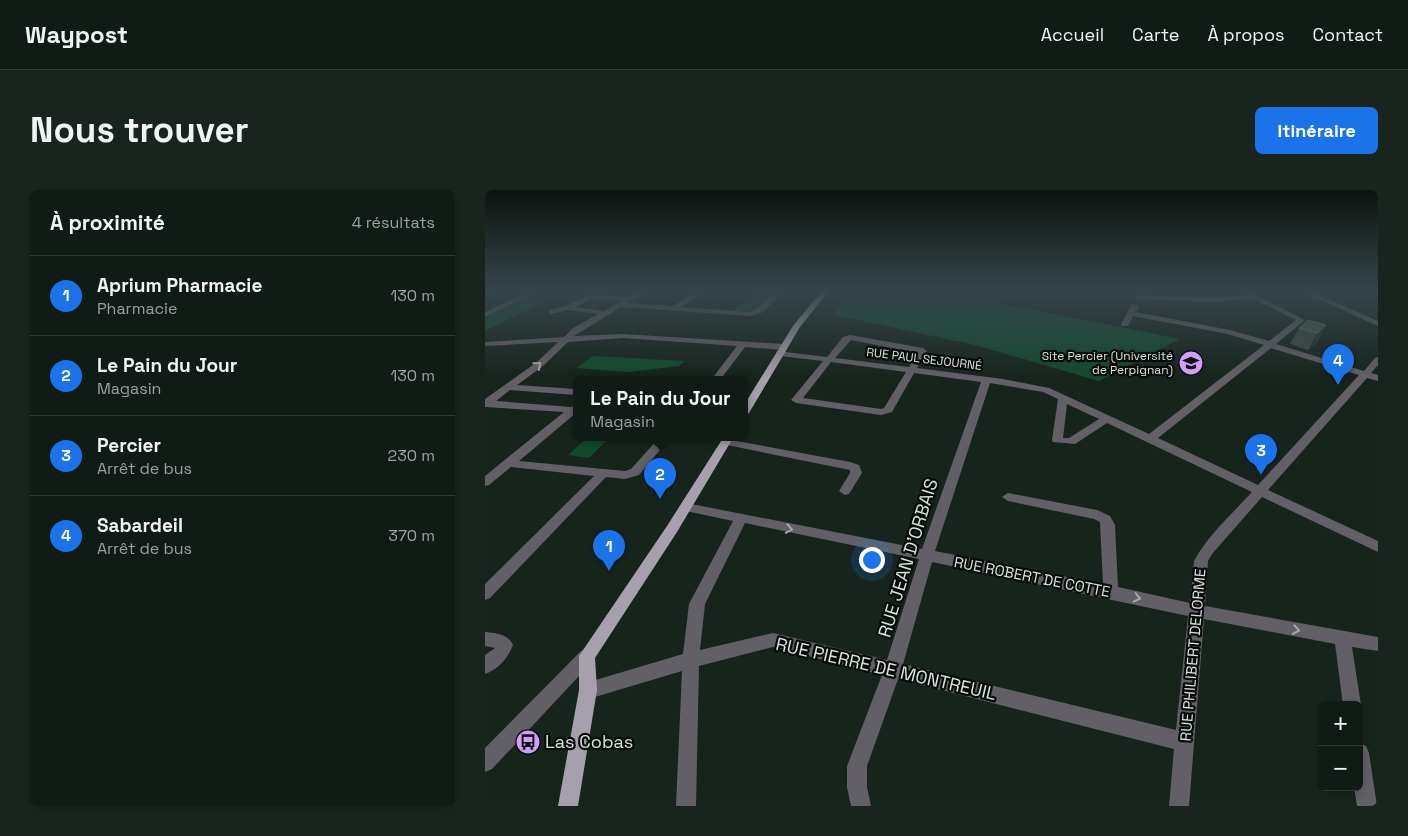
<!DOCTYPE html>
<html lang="fr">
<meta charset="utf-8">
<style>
:root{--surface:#111b15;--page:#1a241e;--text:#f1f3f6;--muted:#9ca1a0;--line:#303934;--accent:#1a73e8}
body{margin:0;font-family:"Space Grotesk",sans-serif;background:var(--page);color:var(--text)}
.controls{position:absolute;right:15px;bottom:15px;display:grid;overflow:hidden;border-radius:8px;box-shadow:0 2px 8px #0003}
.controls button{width:45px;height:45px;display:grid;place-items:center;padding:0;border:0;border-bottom:1px solid var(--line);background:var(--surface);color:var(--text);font:25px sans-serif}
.you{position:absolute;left:386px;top:369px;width:18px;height:18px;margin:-12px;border:4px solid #fff;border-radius:50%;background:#1a73e8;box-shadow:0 0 0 8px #1a73e833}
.badge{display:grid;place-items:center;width:32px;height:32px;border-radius:50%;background:var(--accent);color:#fff;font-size:16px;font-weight:700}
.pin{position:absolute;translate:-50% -41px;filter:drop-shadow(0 1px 2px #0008)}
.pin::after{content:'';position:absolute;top:26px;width:18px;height:15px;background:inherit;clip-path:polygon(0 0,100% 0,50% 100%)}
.popup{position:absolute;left:88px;top:186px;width:175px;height:65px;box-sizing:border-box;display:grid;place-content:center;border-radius:8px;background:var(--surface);filter:drop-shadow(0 1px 4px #0005);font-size:16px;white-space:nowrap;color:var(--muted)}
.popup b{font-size:19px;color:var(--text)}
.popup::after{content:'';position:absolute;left:50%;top:100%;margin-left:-10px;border:10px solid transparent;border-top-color:var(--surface)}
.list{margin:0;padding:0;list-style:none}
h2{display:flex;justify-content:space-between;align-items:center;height:65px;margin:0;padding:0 20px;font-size:21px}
h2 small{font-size:16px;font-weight:400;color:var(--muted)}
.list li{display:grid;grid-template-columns:32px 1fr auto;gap:15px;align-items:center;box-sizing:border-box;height:80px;padding:0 20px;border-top:1px solid var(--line)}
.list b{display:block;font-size:19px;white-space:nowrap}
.list p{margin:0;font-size:16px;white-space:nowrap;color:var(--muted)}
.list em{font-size:16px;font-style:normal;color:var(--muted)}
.map{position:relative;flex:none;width:893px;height:616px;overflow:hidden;border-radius:8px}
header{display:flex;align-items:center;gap:30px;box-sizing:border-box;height:70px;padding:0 25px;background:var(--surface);border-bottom:1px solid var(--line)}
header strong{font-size:24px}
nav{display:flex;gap:28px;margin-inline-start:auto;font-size:18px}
.intro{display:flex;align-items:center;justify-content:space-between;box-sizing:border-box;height:120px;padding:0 30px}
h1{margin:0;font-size:35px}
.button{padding:12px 22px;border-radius:8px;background:var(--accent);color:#fff;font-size:18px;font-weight:700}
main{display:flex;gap:30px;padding:0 30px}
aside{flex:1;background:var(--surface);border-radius:8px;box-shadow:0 2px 8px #0003}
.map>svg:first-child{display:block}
</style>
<header>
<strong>Waypost</strong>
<nav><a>Accueil</a><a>Carte</a><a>À propos</a><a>Contact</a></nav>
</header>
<div class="intro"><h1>Nous trouver</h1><a class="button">Itinéraire</a></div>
<main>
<aside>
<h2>À proximité<small>4 résultats</small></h2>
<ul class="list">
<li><span class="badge">1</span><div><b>Aprium Pharmacie</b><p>Pharmacie</p></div><em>130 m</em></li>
<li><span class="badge">2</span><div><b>Le Pain du Jour</b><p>Magasin</p></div><em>130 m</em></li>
<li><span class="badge">3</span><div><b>Percier</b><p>Arrêt de bus</p></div><em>230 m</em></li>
<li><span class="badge">4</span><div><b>Sabardeil</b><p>Arrêt de bus</p></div><em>370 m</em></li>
</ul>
</aside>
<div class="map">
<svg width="893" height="616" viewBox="0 0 893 616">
<rect width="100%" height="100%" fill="#17241c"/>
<g fill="#114b2e">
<path d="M268,103L282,105L284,107C270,119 267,122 248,121Z"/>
<polygon points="43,107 65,109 0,141 0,128"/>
<polygon points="489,108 695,149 614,191 494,156 349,125 356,110"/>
<polygon points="108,166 199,171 194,176 144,182 91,178"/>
<polygon points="102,248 124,248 104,268 83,265"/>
</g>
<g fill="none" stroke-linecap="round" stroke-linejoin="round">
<g fill="#635f66" fill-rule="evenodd">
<polygon points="0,102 9,102 0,107"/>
<polygon points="43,102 52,102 0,127 0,122"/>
<path d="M152,102H160L142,113L188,116L210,102H218L197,117L265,122L272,118L290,102H297L278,122L266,126L136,117L89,146L138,144L299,154L303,157L299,160L260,157L235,190H226L252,156L138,148L83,152L58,176L32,195L91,199V205L25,200L11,211L86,217L91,215V223L34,271L140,281L146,279L174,248H185L154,285L140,289L121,287L5,408L0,410V394L109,286L26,277L4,295L0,296V286L79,222L0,217V209L52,172L73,152L0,156V152L79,147L88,138L113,124L83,120L67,124H64V120L80,116L107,104L144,107ZM108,108L137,110L119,121L91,117Z"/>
<path d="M756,102H765L820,130L791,154L879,181L890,168L893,167V175L886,183L893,185V191L882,188L783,300L893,351V362L777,307L727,364L723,371L720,416L893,447V461L867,457L876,515L874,519V515H858L850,454L719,429L704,616H684L689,559L413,489L382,576V597L386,616H366L362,597V576L397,485L288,457L214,476L211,616H191L197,481L103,509L97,506L94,500L97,494L198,464L204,414L248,331L196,320L195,317L196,314L201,313L437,359L496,192L429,183L407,222L396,225L311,213L306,210L338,171L295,166L291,163L292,161L342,167L358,147L365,145L438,158L442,161L432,178L518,189L564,198L664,244L779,155L743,144L648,126L643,136H637L636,134L647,114L654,116L651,122L745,140L784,151L811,130L766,108L732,112L654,109L651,107L654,105L732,108L759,105ZM366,150L433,163L424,177L350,168ZM786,158L874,185L773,295L673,248ZM346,172L421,182L399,218L396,219L318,208ZM505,193L558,202L573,209L567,250L568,252L590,254L622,233L767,302C747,324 723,345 709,371L705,413L633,397L630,335L625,326L612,320L523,303L517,307L523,311L609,329L615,332L618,394L450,361ZM582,214L614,229L584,248H578ZM260,333L434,369L402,470L288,443L215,460L220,414ZM447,372L703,426L691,540L418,474Z"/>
<polygon points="818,102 827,102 893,131 893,136"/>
<polygon points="241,249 365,272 374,275 377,283 364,304 360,305 354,301 365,283 365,280 237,254 236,252 237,250"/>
<path d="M0,442C11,443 23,444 28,455C23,468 14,479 0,484V465L10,458L0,456Z"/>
<polygon points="102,458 108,461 110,466 108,471 7,579 0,582 0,558 96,461"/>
<polygon points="874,553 881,556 884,563 892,616 872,616 869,597 874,597"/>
</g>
<g fill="#a69fac" fill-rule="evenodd">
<polygon points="336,102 343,102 315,137 264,223 259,226 259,215 308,136"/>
<polygon points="238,248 248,248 192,342 110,468 112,500 93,616 73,616 94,500 94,466 182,336"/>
</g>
</g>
<polygon fill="#3d4a43" points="841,135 832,152 823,160 805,154 814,138"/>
<polygon fill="#27342c" points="841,135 832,152 823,160 832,143"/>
<polygon fill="#4e5b53" stroke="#647069" points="823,130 841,135 832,143 814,138"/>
<defs><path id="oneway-chevron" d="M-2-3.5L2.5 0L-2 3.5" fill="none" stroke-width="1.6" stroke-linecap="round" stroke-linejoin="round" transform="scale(1.25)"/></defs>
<g stroke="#a5a8a8">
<use href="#oneway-chevron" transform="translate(53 175) rotate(-40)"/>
<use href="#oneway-chevron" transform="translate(304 339) rotate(11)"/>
<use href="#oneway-chevron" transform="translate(652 408) rotate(13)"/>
<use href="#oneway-chevron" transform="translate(811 440) rotate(10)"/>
</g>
<linearGradient id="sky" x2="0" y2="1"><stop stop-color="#0d140f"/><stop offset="0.54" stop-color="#36454b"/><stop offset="1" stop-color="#36454b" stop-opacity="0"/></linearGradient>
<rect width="893" height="188" fill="url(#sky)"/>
<defs>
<symbol id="university-disc" viewBox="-11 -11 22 22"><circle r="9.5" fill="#d29dfd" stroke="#060b08"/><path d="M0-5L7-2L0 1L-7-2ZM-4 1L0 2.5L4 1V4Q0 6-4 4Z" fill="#111"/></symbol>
<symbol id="bus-disc" viewBox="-11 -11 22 22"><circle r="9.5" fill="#d29dfd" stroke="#060b08"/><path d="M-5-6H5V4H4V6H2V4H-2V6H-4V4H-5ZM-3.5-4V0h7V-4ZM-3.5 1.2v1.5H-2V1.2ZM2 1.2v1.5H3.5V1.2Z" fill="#111"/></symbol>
</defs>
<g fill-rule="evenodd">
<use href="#university-disc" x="692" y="159" width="28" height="28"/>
<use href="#bus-disc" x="29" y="538" width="28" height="28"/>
</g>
<g text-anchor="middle" stroke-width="4.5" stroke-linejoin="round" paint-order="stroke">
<g font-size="12" fill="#dbe3de" stroke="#060b08" text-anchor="end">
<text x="688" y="170">Site Percier (Université<tspan x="688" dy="14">de Perpignan)</tspan></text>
</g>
<g font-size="12" fill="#dbe3de" stroke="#060b08">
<text transform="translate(439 169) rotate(7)" y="4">RUE PAUL SEJOURNÉ</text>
</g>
<g font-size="15" fill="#dbe3de" stroke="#060b08">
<text transform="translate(547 387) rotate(11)" y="5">RUE ROBERT DE COTTE</text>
<text transform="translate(708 465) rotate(-85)" y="5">RUE PHILIBERT DELORME</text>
</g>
<g font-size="18" fill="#dbe3de" stroke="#060b08">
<text transform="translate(423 368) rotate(-73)" y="6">RUE JEAN D'ORBAIS</text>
<text transform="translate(401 479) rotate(13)" y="6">RUE PIERRE DE MONTREUIL</text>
</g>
<g font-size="18" fill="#dbe3de" stroke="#060b08" text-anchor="start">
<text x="60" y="558">Las Cobas</text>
</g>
</g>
</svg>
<div class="controls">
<button>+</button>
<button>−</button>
</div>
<div class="you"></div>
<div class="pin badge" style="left:124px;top:381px">1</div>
<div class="pin badge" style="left:175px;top:309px">2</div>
<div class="popup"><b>Le Pain du Jour</b>Magasin</div>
<div class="pin badge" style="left:776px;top:285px">3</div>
<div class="pin badge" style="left:853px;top:195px">4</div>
</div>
</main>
